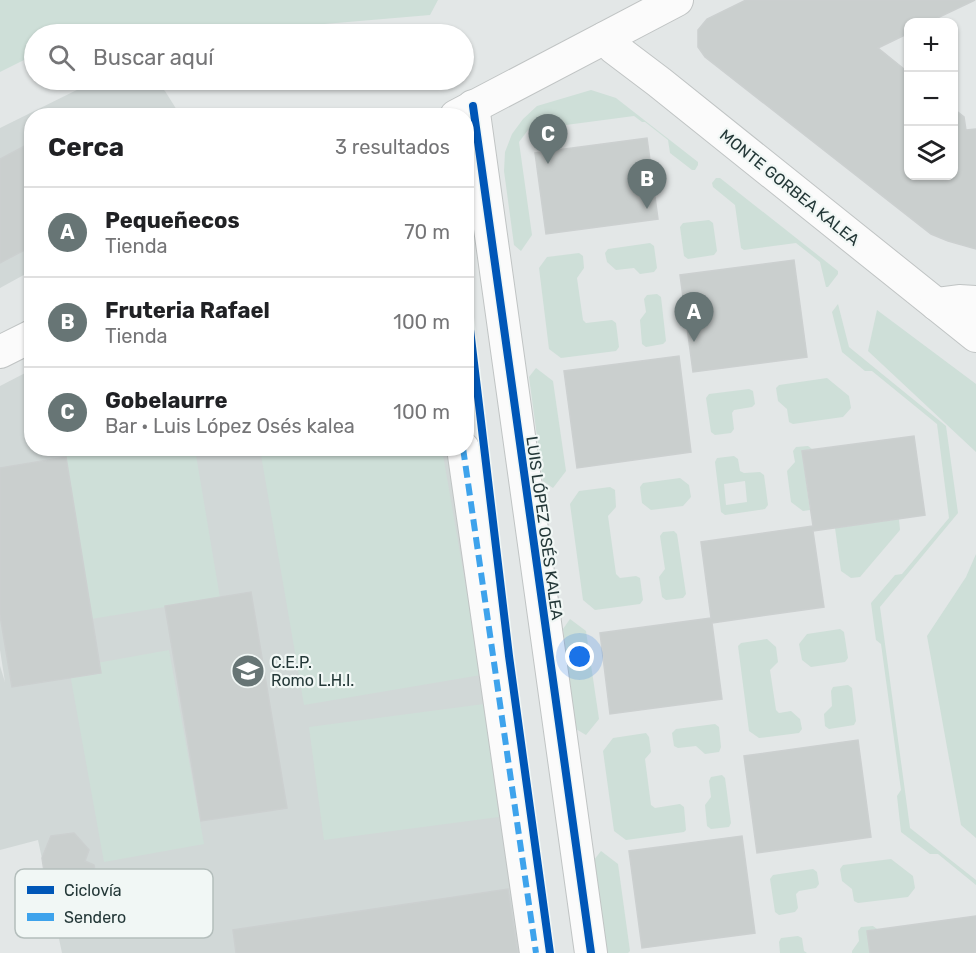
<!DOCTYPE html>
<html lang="es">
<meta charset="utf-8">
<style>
:root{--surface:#fff;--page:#f6f6f6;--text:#202124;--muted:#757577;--line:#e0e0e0;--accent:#677575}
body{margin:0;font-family:Rubik,sans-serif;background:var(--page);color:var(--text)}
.controls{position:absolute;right:18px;top:18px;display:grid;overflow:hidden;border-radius:12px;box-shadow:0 2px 4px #0004}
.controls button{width:54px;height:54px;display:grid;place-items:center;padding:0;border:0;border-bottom:2px solid var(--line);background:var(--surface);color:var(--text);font:30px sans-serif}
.you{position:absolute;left:580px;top:657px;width:21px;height:21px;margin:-15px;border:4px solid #fff;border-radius:50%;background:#1a73e8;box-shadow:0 0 0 9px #1a73e833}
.badge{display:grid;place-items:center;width:39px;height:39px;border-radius:50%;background:var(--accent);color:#fff;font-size:20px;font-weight:700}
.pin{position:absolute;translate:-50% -50px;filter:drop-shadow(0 2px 3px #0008)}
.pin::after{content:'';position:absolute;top:32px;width:21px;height:18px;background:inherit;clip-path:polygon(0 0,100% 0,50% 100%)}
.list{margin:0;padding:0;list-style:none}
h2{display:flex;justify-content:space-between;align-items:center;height:78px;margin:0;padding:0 24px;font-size:26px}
h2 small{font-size:20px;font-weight:400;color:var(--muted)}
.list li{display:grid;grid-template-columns:39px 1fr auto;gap:18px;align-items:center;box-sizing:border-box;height:90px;padding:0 24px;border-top:2px solid var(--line)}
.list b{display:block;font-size:22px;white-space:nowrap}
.list p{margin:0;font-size:20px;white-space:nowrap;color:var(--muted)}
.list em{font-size:20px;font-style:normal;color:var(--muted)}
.icon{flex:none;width:33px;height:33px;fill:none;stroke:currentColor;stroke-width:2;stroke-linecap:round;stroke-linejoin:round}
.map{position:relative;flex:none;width:976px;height:953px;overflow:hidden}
.search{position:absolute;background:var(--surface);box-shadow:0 2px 4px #0004;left:24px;top:24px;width:450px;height:66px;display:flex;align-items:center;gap:15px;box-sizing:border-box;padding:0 21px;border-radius:33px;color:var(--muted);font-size:22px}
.panel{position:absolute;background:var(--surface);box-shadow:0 2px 4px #0004;left:24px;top:108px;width:450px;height:348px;border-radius:24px}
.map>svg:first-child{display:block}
</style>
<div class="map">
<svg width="976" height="953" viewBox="0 0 976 953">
<rect width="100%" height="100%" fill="#e3e7e7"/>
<g fill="#d1d8d7">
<polygon points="97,80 154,80 165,91 180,115 32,116 31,271 0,288 0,128"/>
<polygon points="31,370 32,448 462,449 533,953 62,953 38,840 0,850 0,666 5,682 0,650 0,386"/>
</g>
<g fill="#cedfd8" fill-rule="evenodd">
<polygon points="0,0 438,0 430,15 208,34 34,34 34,55 0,72"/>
<polygon points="591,90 616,98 698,162 698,165 695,170 692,170 670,153 668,140 645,122 642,122 634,116 528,130 519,142 532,235 521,251 514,245 504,171 505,152 512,134 523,119 537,106"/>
<polygon points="716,178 720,178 838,271 838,274 828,287 826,287 820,262 796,243 744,250 741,248 735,205 713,187 712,183"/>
<polygon points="709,220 713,223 717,251 714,255 688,259 684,256 680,227 683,223"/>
<polygon points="650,243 654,246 657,268 654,272 640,274 634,268 616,270 607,262 605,253 608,249"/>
<polygon points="579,253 583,256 584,268 577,278 583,320 586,323 612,320 616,323 619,347 616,351 561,358 549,349 539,268 547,257"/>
<polygon points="657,294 661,297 666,341 663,344 646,347 642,344 640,320 646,312 644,299 647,295"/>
<polygon points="838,304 849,347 946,426 958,513 880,607 910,828 976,880 976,885 938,854 930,854 901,832 897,796 901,790 881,644 876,640 871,603 895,575 902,574 949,518 937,424 872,371 865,371 842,352 832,312"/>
<polygon points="877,310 976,384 976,452 868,351"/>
<polygon points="536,368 553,381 566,471 553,488 543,481 529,377"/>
<polygon points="827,378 849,396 851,408 843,417 793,424 789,422 787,409 778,401 776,388 779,385"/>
<polygon points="749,389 753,391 755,404 752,407 734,410 732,413 734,429 731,433 715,435 711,432 706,398 709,394"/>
<polygon points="808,446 812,449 802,451 810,510 803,511 791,502 787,471 795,462 793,451 796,447"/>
<polygon points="63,449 195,449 220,598 91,619"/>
<polygon points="260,449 442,449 481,675 304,705"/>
<path d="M734,456L738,459L740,471L744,473L760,472L764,475L768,505L765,509L725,515L721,512L715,462L717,458ZM745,481L747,502L726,505L724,484Z"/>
<polygon points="680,478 689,485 691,497 683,506 651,510 642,503 640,487 643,483"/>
<polygon points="610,487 615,490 616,507 608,516 616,574 620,578 636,576 640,578 643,600 640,604 595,610 583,600 570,504 579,491"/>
<polygon points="899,519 900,530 860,577 851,578 841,571 835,528"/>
<polygon points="674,531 677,534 686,594 683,598 666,600 662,597 659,577 665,569 660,536 663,532"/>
<polygon points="976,554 976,838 961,825 927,636 966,577"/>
<polygon points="570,619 586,631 599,719 586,735 576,729 563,629"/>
<polygon points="840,629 844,632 848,658 845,662 811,667 802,660 799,644 807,634"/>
<polygon points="767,639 776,647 778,662 770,670 776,710 779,713 791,711 800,719 802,729 799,733 759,738 749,731 738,646 741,643"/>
<polygon points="169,650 204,844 104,862 69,668"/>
<polygon points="848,685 852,688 856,721 854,725 829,729 825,726 824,714 832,706 831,691 833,687"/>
<polygon points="484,704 499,817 324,840 309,727"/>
<polygon points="715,724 719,727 721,747 719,752 705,754 696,746 678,748 674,746 672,733 676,729"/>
<polygon points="646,733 649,737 651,752 645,759 651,805 655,808 680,804 684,807 686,830 684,832 626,840 614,831 603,751 613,738"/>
<polygon points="722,775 725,778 731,823 729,827 711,829 707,826 705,805 711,797 709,781 711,777"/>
<polygon points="601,851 618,864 630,951 628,953 607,953 594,860"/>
<polygon points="891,859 913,876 915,888 908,897 858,903 854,901 852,889 842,881 840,869 843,865"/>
<polygon points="813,869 817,872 819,884 816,888 799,891 796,894 798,908 795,912 779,915 775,912 770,879 773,875"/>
<polygon points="873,926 877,929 867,931 870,953 852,953 852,951 859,941 858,931 861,927"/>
<polygon points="798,936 802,938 804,951 807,953 780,953 779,942 781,938"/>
</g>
<g fill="#cacfce" stroke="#ccd0d0" stroke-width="1.5">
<polygon points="746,0 975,0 929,22 909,22 909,33 878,48 909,73 909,176 954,176 954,109 964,117 966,130 976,129 976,249 948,241 931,234 705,57 698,47 698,30 707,19"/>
<polygon points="647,138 658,219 546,234 535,153"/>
<polygon points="32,142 32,246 0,263 0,159"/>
<polygon points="794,260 807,357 693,372 680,275"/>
<polygon points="679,356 691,452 577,468 564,371"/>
<polygon points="914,436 925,515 813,531 824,607 712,623 722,699 610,714 600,633 711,618 701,542 813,526 802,451"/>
<polygon points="66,457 101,673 12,687 0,615 0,468"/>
<polygon points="251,592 287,808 201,821 165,606"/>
<polygon points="858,740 871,837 757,853 744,756"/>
<polygon points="74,833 89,850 85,861 94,865 100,903 89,931 66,935 51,917 42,858 51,836"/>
<polygon points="742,836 755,933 642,948 629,851"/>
<polygon points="508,889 518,953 236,953 233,930"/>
<polygon points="976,916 976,953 870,953 867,931"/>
</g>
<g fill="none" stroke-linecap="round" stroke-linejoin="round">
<defs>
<g id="minor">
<polyline points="605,38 614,48 659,82 976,336"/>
<polyline points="473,106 591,953"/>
<polyline points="456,116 677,0"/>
<polyline points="936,304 959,301 976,302"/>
<polyline points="0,352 32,336"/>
<polyline points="463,448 536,953"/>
</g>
</defs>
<use href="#minor" stroke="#c0c4c4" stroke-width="34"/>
<use href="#minor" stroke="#fbfbfb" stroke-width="32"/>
<polyline stroke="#3ea3ec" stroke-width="6" stroke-dasharray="12 6" stroke-linecap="butt" points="463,448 536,953"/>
<defs>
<g id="cycleway">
<polyline points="473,106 591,953"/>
<polyline points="466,296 509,656 550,953"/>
</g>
</defs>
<use href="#cycleway" stroke="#f1f7f5" stroke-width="11"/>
<use href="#cycleway" stroke="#0057b8" stroke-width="8"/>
</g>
<defs>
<symbol id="school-disc" viewBox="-11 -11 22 22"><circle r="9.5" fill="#677575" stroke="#f1f7f5"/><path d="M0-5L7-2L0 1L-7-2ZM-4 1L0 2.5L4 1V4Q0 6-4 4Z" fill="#fff"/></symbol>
</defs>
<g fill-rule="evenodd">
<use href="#school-disc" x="229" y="652" width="38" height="38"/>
</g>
<g text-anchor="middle" stroke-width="4.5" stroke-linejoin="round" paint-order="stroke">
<g font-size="16" fill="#243838" stroke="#f1f7f5">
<text transform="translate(790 187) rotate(39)" y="6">MONTE GORBEA KALEA</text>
<text transform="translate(545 528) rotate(82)" y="6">LUIS LÓPEZ OSÉS KALEA</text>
</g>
<g font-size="16" fill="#243838" stroke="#f1f7f5" text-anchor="start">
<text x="271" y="668">C.E.P.<tspan x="271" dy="18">Romo L.H.I.</tspan></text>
</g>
</g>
<rect x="15" y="869" width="198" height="69" rx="9" fill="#f1f7f5" stroke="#b4bebc" stroke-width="1.5"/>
<rect x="27" y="886" width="27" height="8" fill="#0057b8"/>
<rect x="27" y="913" width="27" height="8" fill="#3ea3ec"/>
<g font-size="16" fill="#243838">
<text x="64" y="896">Ciclovía</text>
<text x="64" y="923">Sendero</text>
</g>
</svg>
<div class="controls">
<button>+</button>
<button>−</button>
<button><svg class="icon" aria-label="layers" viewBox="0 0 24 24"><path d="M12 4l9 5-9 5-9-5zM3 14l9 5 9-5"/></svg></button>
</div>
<div class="you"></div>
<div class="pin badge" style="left:694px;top:342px">A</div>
<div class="pin badge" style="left:647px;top:209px">B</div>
<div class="pin badge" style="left:548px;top:164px">C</div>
<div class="search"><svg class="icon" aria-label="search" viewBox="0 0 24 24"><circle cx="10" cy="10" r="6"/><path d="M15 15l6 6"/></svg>Buscar aquí</div>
<section class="panel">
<h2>Cerca<small>3 resultados</small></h2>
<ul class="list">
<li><span class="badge">A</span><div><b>Pequeñecos</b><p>Tienda</p></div><em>70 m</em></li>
<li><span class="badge">B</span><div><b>Fruteria Rafael</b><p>Tienda</p></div><em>100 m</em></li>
<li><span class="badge">C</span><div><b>Gobelaurre</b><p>Bar · Luis López Osés kalea</p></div><em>100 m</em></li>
</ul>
</section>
</div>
